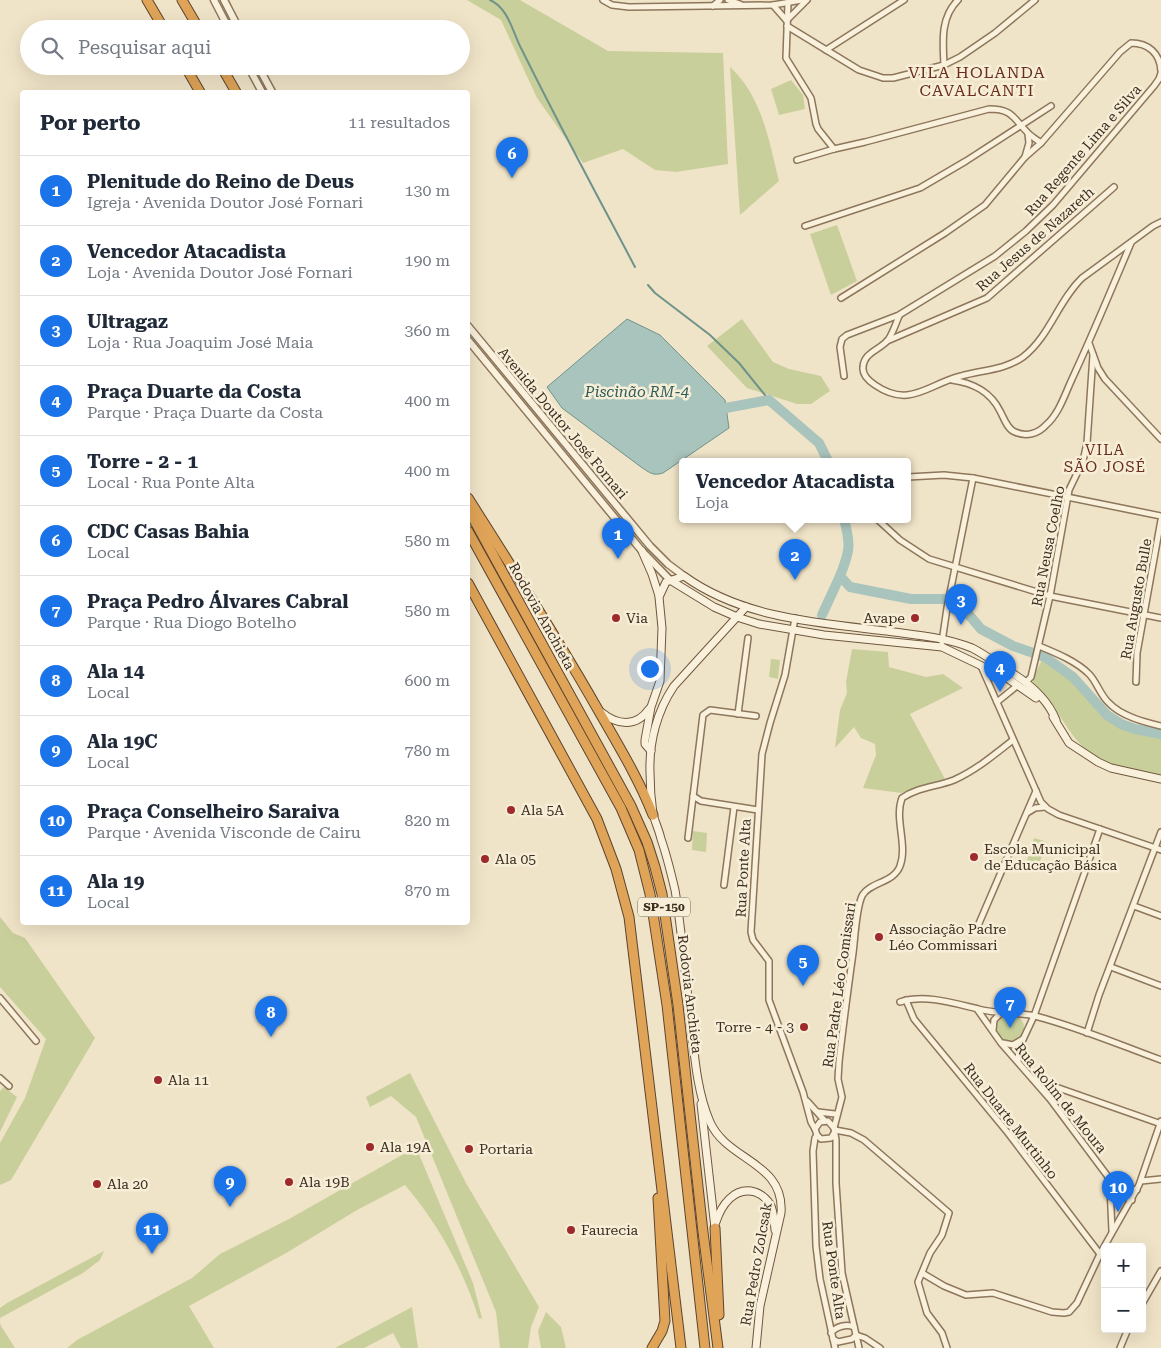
<!DOCTYPE html>
<html lang="pt">
<meta charset="utf-8">
<style>
:root{--surface:#fff;--page:#f6f6f7;--text:#1f2937;--muted:#747a83;--line:#e0e1e3;--accent:#1a73e8}
body{margin:0;font-family:"Roboto Serif",serif;background:var(--page);color:var(--text)}
.controls{position:absolute;right:15px;bottom:15px;display:grid;overflow:hidden;border-radius:5px;box-shadow:0 5px 20px #0002}
.controls button{width:45px;height:45px;display:grid;place-items:center;padding:0;border:0;border-bottom:1px solid var(--line);background:var(--surface);color:var(--text);font:25px sans-serif}
.you{position:absolute;left:649px;top:668px;width:18px;height:18px;margin:-12px;border:4px solid #fff;border-radius:50%;background:#1a73e8;box-shadow:0 0 0 8px #1a73e833}
.badge{display:grid;place-items:center;width:32px;height:32px;border-radius:50%;background:var(--accent);color:#fff;font-size:16px;font-weight:700}
.pin{position:absolute;translate:-50% -41px;filter:drop-shadow(0 1px 2px #0008)}
.pin::after{content:'';position:absolute;top:26px;width:18px;height:15px;background:inherit;clip-path:polygon(0 0,100% 0,50% 100%)}
.popup{position:absolute;left:679px;top:458px;width:232px;height:65px;box-sizing:border-box;display:grid;place-content:center;border-radius:5px;background:var(--surface);filter:drop-shadow(0 1px 4px #0005);font-size:16px;white-space:nowrap;color:var(--muted)}
.popup b{font-size:19px;color:var(--text)}
.popup::after{content:'';position:absolute;left:50%;top:100%;margin-left:-10px;border:10px solid transparent;border-top-color:var(--surface)}
.list{margin:0;padding:0;list-style:none}
h2{display:flex;justify-content:space-between;align-items:center;height:65px;margin:0;padding:0 20px;font-size:21px}
h2 small{font-size:16px;font-weight:400;color:var(--muted)}
.list li{display:grid;grid-template-columns:32px 1fr auto;gap:15px;align-items:center;box-sizing:border-box;height:70px;padding:0 20px;border-top:1px solid var(--line)}
.list b{display:block;font-size:19px;white-space:nowrap}
.list p{margin:0;font-size:16px;white-space:nowrap;color:var(--muted)}
.list em{font-size:16px;font-style:normal;color:var(--muted)}
.icon{flex:none;width:28px;height:28px;fill:none;stroke:currentColor;stroke-width:2;stroke-linecap:round;stroke-linejoin:round}
.map{position:relative;flex:none;width:1161px;height:1348px;overflow:hidden}
.search{position:absolute;background:var(--surface);box-shadow:0 5px 20px #0002;left:20px;top:20px;width:450px;height:55px;display:flex;align-items:center;gap:12px;box-sizing:border-box;padding:0 18px;border-radius:28px;color:var(--muted);font-size:19px}
.panel{position:absolute;background:var(--surface);box-shadow:0 5px 20px #0002;left:20px;top:90px;width:450px;height:835px;border-radius:5px}
.map>svg:first-child{display:block}
</style>
<div class="map">
<svg width="1161" height="1348" viewBox="0 0 1161 1348">
<rect width="100%" height="100%" fill="#f0e4c8"/>
<g fill="#c9cf9b">
<polygon points="467,0 520,0 608,51 723,53 728,164 676,172 655,170 623,149 583,163 537,98 501,20"/>
<path d="M730,67C762,96 769,141 779,181L740,215Z"/>
<polygon points="791,80 803,95 805,109 779,115 771,89"/>
<polygon points="837,225 857,281 831,295 810,234"/>
<polygon points="742,319 773,362 789,369 821,376 830,391 811,404 797,404 747,388 707,346"/>
<polygon points="852,649 888,652 889,667 926,677 943,674 963,688 910,714 945,779 901,793 863,788 876,755 875,744 861,738 854,727 835,748 840,710 847,693 846,682"/>
<polygon points="771,659 780,660 778,679 769,677"/>
<path d="M1042,659L1071,678L1106,716L1120,724L1161,737V777C1130,770 1096,765 1075,738C1067,728 1061,716 1053,707C1048,700 1035,693 1033,684C1032,677 1040,666 1042,659Z"/>
<polygon points="693,831 707,833 706,852 692,850"/>
<polygon points="1034,838 1047,842 1039,864 1027,860"/>
<polygon points="0,917 13,933 25,938 95,1038 11,1180 0,1185 0,1143 25,1098 46,1039 0,987"/>
<circle cx="1010" cy="1028" r="14"/>
<polygon points="410,1073 466,1183 539,1307 531,1327 528,1348 500,1348 496,1312 416,1117 391,1096 370,1107 366,1097"/>
<polygon points="4,1087 17,1097 0,1132 0,1091"/>
<path d="M416,1147L473,1283L482,1318L479,1319C463,1269 439,1225 405,1185L357,1210L288,1252L189,1306L214,1348H67L77,1340L192,1278L220,1254L289,1219Z"/>
<polygon points="104,1251 100,1260 83,1273 0,1318 0,1308 7,1303"/>
<polygon points="412,1307 418,1348 401,1348 393,1333 364,1348 335,1348"/>
<polygon points="546,1312 561,1327 566,1348 541,1348 538,1331"/>
<polygon points="0,1323 1,1326 15,1348 0,1348"/>
</g>
<path fill="#a9c4bc" stroke="#6f938a" d="M627,319L660,335L725,400L729,428L663,473C653,476 650,473 641,467L562,408L547,387Z"/>
<g fill="none" stroke-linecap="round" stroke-linejoin="round">
<g stroke="#6f938a" stroke-width="2">
<path d="M490,0C509,8 513,34 522,50C558,123 597,195 635,267"/>
<polyline points="648,285 655,293 710,335 739,363 769,400"/>
</g>
<g stroke="#a9c4bc" stroke-width="10">
<polyline points="715,410 769,400 819,443 828,461"/>
<path d="M844,519C851,545 850,551 840,576L850,587L911,599H942L958,602L981,629L1013,646L1045,657L1073,677L1107,715L1121,724L1135,729L1161,734"/>
<polyline points="822,615 840,576"/>
</g>
<defs>
<g id="minor">
<polyline points="603,0 612,5 629,7 773,5 802,0"/>
<polyline points="728,0 740,4"/>
<polyline points="788,3 786,58 811,98 816,124 818,129 834,149"/>
<polyline points="773,5 787,21"/>
<polyline points="713,6 720,0"/>
<polyline points="788,19 807,0"/>
<polyline points="787,26 859,70 883,78 893,78 944,65 960,57 995,33 1035,0"/>
<polyline points="826,50 904,0"/>
<path d="M944,65C943,42 940,18 958,0"/>
<polyline points="1025,157 1029,143 1028,134"/>
<path d="M797,160L834,149L865,142L989,109C1013,109 1013,118 1028,133C1032,137 1037,140 1041,143"/>
<polyline points="805,226 920,188 966,161 1051,106"/>
<path d="M841,298L945,233L985,205L1025,157L1041,143L1120,52L1131,43C1148,43 1160,53 1161,71"/>
<path d="M899,316C896,323 893,333 888,340C880,350 864,352 863,367C862,375 869,381 875,385C910,409 928,384 961,376C982,370 1005,370 1023,357C1050,336 1058,301 1082,278L1153,226L1161,222"/>
<polyline points="887,341 987,298 1114,187"/>
<polyline points="1089,343 1098,368 1105,379 1161,439"/>
<polyline points="844,376 840,347 842,339 847,335 899,315 995,256 1026,231 1053,205 1154,86 1159,79 1161,73"/>
<path d="M952,380C973,383 990,391 1000,411C1004,418 1007,429 1015,432C1026,437 1038,434 1046,425C1059,414 1065,394 1072,379C1093,334 1112,288 1131,243"/>
<polyline points="908,477 944,475 973,478 1161,516"/>
<polyline points="877,519 900,540 929,559 1050,596 1161,618"/>
<polyline points="795,618 785,675 770,723 762,754 751,932 753,940 769,961 769,1000 803,1092 811,1122 815,1129"/>
<polyline points="942,642 947,608 973,478"/>
<path d="M1039,646C1056,653 1076,661 1089,674C1097,682 1100,695 1109,703C1121,716 1144,722 1161,726"/>
<polyline points="981,666 1041,802 1048,809 1059,815 1161,850"/>
<polyline points="1027,681 1031,677 1050,596 1069,490 1083,461 1087,443 1093,355"/>
<polyline points="1136,682 1137,653 1161,520"/>
<polyline points="997,702 1018,685"/>
<polyline points="738,714 748,638"/>
<polyline points="693,796 701,801 758,810"/>
<polyline points="1027,813 1035,808 1045,807"/>
<polyline points="688,838 703,715 710,710 756,716"/>
<polyline points="724,885 734,807"/>
<polyline points="1134,906 1161,916"/>
<polyline points="977,928 1036,791"/>
<polyline points="1111,967 1161,986"/>
<polyline points="0,998 36,1041"/>
<polyline points="906,1000 914,1019 1008,1133 1100,1254"/>
<path d="M900,1002C925,994 953,1003 978,1009C996,1014 1016,1012 1035,1016C1078,1027 1120,1045 1161,1060"/>
<polyline points="977,1009 1001,1043 1050,1099 1109,1178 1123,1188 1137,1190"/>
<polyline points="993,1030 994,1020 1002,1012"/>
<polyline points="1087,1033 1099,995 1161,832"/>
<polyline points="1003,1043 1013,1045 1023,1039"/>
<polyline points="1018,1061 1019,1048 1034,1016 1100,829"/>
<polyline points="0,1078 9,1086"/>
<polyline points="1033,1079 1161,1124"/>
<polyline points="807,1101 825,1121"/>
<polyline points="818,1112 835,1114"/>
<path d="M834,1128L842,1097L838,1079L839,1062C843,1026 848,989 853,953C855,938 856,909 862,896C869,882 894,883 900,866C908,845 894,819 902,798C918,787 936,787 954,780C976,770 994,755 1013,740"/>
<polyline points="835,1130 851,1133 864,1140 949,1213 942,1235 930,1253 918,1282 927,1313 942,1333 947,1348"/>
<polyline points="834,1133 831,1138 821,1139 817,1135 815,1129 820,1122 828,1121 834,1128 836,1140 836,1183 842,1273 859,1348"/>
<polyline points="817,1135 815,1138 813,1151 816,1246 820,1279 835,1348"/>
<polyline points="1141,1181 1161,1179"/>
<polyline points="1110,1186 1112,1231"/>
<polyline points="1110,1186 1121,1195 1132,1200"/>
<polyline points="922,1273 944,1286 966,1295 993,1293 1052,1312 1064,1313 1069,1312 1077,1303 1100,1254 1139,1185 1161,1121"/>
<polyline points="1142,1304 1161,1271"/>
<path d="M831,1333C836,1326 847,1324 854,1327"/>
<polyline points="833,1339 838,1342 852,1339 856,1335 865,1338 880,1348"/>
<polyline points="1120,1348 1128,1329"/>
</g>
<g id="tertiary">
<polyline points="214,0 229,29"/>
<polyline points="224,0 239,29"/>
<polyline points="248,66 262,92"/>
<polyline points="258,66 272,92"/>
<polyline points="468,326 650,546 668,564 684,576"/>
<polyline points="468,340 642,551 670,580"/>
</g>
<g id="secondary">
<polyline points="642,551 652,574 659,596"/>
<polyline points="670,580 714,607 737,617 759,624 824,635 942,647 1007,678 1036,698"/>
<path d="M746,607L674,686C657,711 649,742 650,772C650,786 651,800 653,814C655,822 659,830 661,839C667,856 671,873 675,890C683,937 686,986 692,1033C695,1062 698,1094 710,1122C727,1161 785,1162 781,1213L760,1306L756,1348"/>
<path d="M601,712C617,725 636,728 649,709"/>
<polyline points="1053,717 1069,743 1098,762 1111,768 1161,779"/>
<path d="M651,751L645,744V740L651,707L660,681L662,628L659,597L666,582L684,576C742,618 818,623 887,631C915,635 945,637 972,648C984,654 996,663 1007,670C1028,682 1047,698 1056,720"/>
<polyline points="701,1104 715,1228"/>
<path d="M716,1222C721,1206 734,1186 755,1192C761,1194 766,1198 770,1204C774,1211 774,1221 775,1230"/>
</g>
<g id="motorway">
<polyline points="147,0 164,29"/>
<polyline points="182,0 199,29"/>
<polyline points="185,66 200,92"/>
<polyline points="221,66 236,92"/>
<path d="M468,498C512,567 556,636 597,708C617,743 638,777 653,815"/>
<polyline points="468,509 631,806 647,842 655,867 662,894 678,1005 703,1232 718,1348"/>
<polyline points="468,531 621,808 639,850 650,894 667,1005 705,1348"/>
<polyline points="468,583 597,819 616,869 629,917 681,1348"/>
<polyline points="715,1228 719,1315"/>
<polyline points="652,1348 662,1331 665,1321 658,1198"/>
</g>
</defs>
<use href="#minor" stroke="#8d765c" stroke-width="8"/>
<use href="#tertiary" stroke="#8d765c" stroke-width="9"/>
<use href="#secondary" stroke="#6f573f" stroke-width="9"/>
<use href="#motorway" stroke="#5b4430" stroke-width="11"/>
<use href="#minor" stroke="#faf1dc" stroke-width="5"/>
<use href="#tertiary" stroke="#faf1dc" stroke-width="6"/>
<use href="#secondary" stroke="#faf1dc" stroke-width="7"/>
<use href="#motorway" stroke="#e0a458" stroke-width="9"/>
</g>
<g fill="#9e2a2b" stroke="#f7eed8" stroke-width="2">
<circle cx="616" cy="618" r="5"/>
<circle cx="915" cy="618" r="5"/>
<circle cx="511" cy="810" r="5"/>
<circle cx="974" cy="857" r="5"/>
<circle cx="485" cy="859" r="5"/>
<circle cx="879" cy="937" r="5"/>
<circle cx="804" cy="1027" r="5"/>
<circle cx="158" cy="1080" r="5"/>
<circle cx="370" cy="1147" r="5"/>
<circle cx="469" cy="1149" r="5"/>
<circle cx="289" cy="1182" r="5"/>
<circle cx="97" cy="1184" r="5"/>
<circle cx="571" cy="1230" r="5"/>
</g>
<g text-anchor="middle" stroke-width="5" stroke-linejoin="round" paint-order="stroke">
<rect fill="#f7eed8" stroke="#756857" stroke-width="1" x="638" y="897.5" width="52" height="19" rx="4"/>
<g font-size="12" font-weight="bold" fill="#3d2e20">
<text x="664" y="911">SP-150</text>
</g>
<g font-size="14" fill="#3d2e20" stroke="#f7eed8">
<text transform="translate(1083 150) rotate(-49)" y="5">Rua Regente Lima e Silva</text>
<text transform="translate(1035 239) rotate(-41)" y="5">Rua Jesus de Nazareth</text>
<text transform="translate(563 423) rotate(50)" y="5">Avenida Doutor José Fornari</text>
<text transform="translate(1048 546) rotate(-79)" y="5">Rua Neusa Coelho</text>
<text transform="translate(1136 599) rotate(-80)" y="5">Rua Augusto Bulle</text>
<text transform="translate(542 616) rotate(61)" y="5">Rodovia Anchieta</text>
<text transform="translate(743 868) rotate(-87)" y="5">Rua Ponte Alta</text>
<text transform="translate(839 985) rotate(-82)" y="5">Rua Padre Léo Comissari</text>
<text transform="translate(690 994) rotate(83)" y="5">Rodovia Anchieta</text>
<text transform="translate(1061 1098) rotate(51)" y="5">Rua Rolim de Moura</text>
<text transform="translate(1011 1121) rotate(52)" y="5">Rua Duarte Murtinho</text>
<text transform="translate(756 1264) rotate(-80)" y="5">Rua Pedro Zolcsak</text>
<text transform="translate(834 1270) rotate(82)" y="5">Rua Ponte Alta</text>
</g>
<g font-size="14" fill="#3d2e20" stroke="#f7eed8" text-anchor="start">
<text x="626" y="623">Via</text>
<text x="905" y="623" text-anchor="end">Avape</text>
<text x="521" y="815">Ala 5A</text>
<text x="984" y="854">Escola Municipal<tspan x="984" dy="16">de Educação Básica</tspan></text>
<text x="495" y="864">Ala 05</text>
<text x="889" y="934">Associação Padre<tspan x="889" dy="16">Léo Commissari</tspan></text>
<text x="794" y="1032" text-anchor="end">Torre - 4 - 3</text>
<text x="168" y="1085">Ala 11</text>
<text x="380" y="1152">Ala 19A</text>
<text x="479" y="1154">Portaria</text>
<text x="299" y="1187">Ala 19B</text>
<text x="107" y="1189">Ala 20</text>
<text x="581" y="1235">Faurecia</text>
</g>
<g font-size="15" font-style="italic" fill="#2f5d5a" stroke="#f7eed8">
<text x="637" y="397">Piscinão RM-4</text>
</g>
<g font-size="15" letter-spacing="1" fill="#6b2e1e" stroke="#f7eed8">
<text x="1105" y="455">VILA<tspan x="1105" dy="17">SÃO JOSÉ</tspan></text>
</g>
<g font-size="16" letter-spacing="1" fill="#6b2e1e" stroke="#f7eed8">
<text x="977" y="78">VILA HOLANDA<tspan x="977" dy="18">CAVALCANTI</tspan></text>
</g>
</g>
</svg>
<div class="controls">
<button>+</button>
<button>−</button>
</div>
<div class="you"></div>
<div class="pin badge" style="left:618px;top:559px">1</div>
<div class="pin badge" style="left:795px;top:580px">2</div>
<div class="popup"><b>Vencedor Atacadista</b>Loja</div>
<div class="pin badge" style="left:961px;top:625px">3</div>
<div class="pin badge" style="left:1000px;top:692px">4</div>
<div class="pin badge" style="left:803px;top:986px">5</div>
<div class="pin badge" style="left:512px;top:178px">6</div>
<div class="pin badge" style="left:1010px;top:1028px">7</div>
<div class="pin badge" style="left:271px;top:1037px">8</div>
<div class="pin badge" style="left:230px;top:1207px">9</div>
<div class="pin badge" style="left:1118px;top:1212px">10</div>
<div class="pin badge" style="left:152px;top:1254px">11</div>
<div class="search"><svg class="icon" aria-label="search" viewBox="0 0 24 24"><circle cx="10" cy="10" r="6"/><path d="M15 15l6 6"/></svg>Pesquisar aqui</div>
<section class="panel">
<h2>Por perto<small>11 resultados</small></h2>
<ul class="list">
<li><span class="badge">1</span><div><b>Plenitude do Reino de Deus</b><p>Igreja · Avenida Doutor José Fornari</p></div><em>130 m</em></li>
<li><span class="badge">2</span><div><b>Vencedor Atacadista</b><p>Loja · Avenida Doutor José Fornari</p></div><em>190 m</em></li>
<li><span class="badge">3</span><div><b>Ultragaz</b><p>Loja · Rua Joaquim José Maia</p></div><em>360 m</em></li>
<li><span class="badge">4</span><div><b>Praça Duarte da Costa</b><p>Parque · Praça Duarte da Costa</p></div><em>400 m</em></li>
<li><span class="badge">5</span><div><b>Torre - 2 - 1</b><p>Local · Rua Ponte Alta</p></div><em>400 m</em></li>
<li><span class="badge">6</span><div><b>CDC Casas Bahia</b><p>Local</p></div><em>580 m</em></li>
<li><span class="badge">7</span><div><b>Praça Pedro Álvares Cabral</b><p>Parque · Rua Diogo Botelho</p></div><em>580 m</em></li>
<li><span class="badge">8</span><div><b>Ala 14</b><p>Local</p></div><em>600 m</em></li>
<li><span class="badge">9</span><div><b>Ala 19C</b><p>Local</p></div><em>780 m</em></li>
<li><span class="badge">10</span><div><b>Praça Conselheiro Saraiva</b><p>Parque · Avenida Visconde de Cairu</p></div><em>820 m</em></li>
<li><span class="badge">11</span><div><b>Ala 19</b><p>Local</p></div><em>870 m</em></li>
</ul>
</section>
</div>
